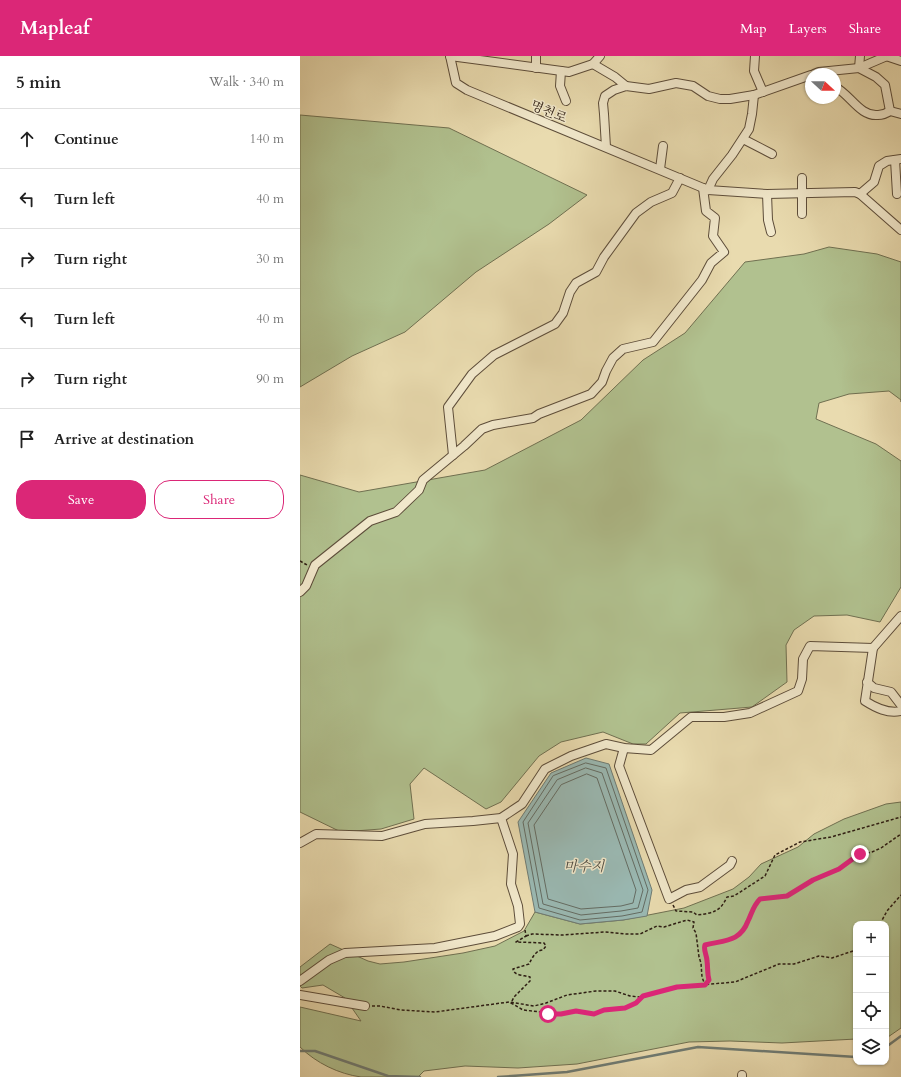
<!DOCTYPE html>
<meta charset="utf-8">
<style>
:root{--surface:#fff;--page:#f2f2f2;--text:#222;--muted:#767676;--line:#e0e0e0;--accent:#db2777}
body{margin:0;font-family:Cardo,"Noto Serif KR",serif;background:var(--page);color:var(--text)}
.controls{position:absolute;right:12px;bottom:12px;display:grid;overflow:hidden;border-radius:8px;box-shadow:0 1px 3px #0004}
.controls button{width:36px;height:36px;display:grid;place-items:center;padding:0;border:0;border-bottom:1px solid var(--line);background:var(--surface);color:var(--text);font:20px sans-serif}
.compass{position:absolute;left:505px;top:12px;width:36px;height:36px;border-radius:50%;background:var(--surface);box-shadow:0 1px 3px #0004;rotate:111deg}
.stop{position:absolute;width:12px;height:12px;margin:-9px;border:3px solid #db2777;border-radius:50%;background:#fff}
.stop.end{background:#db2777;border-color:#fff;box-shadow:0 1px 4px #0008}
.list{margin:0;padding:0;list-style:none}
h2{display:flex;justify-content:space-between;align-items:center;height:52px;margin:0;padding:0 16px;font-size:17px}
h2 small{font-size:13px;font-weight:400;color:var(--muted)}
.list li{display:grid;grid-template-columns:26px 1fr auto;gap:12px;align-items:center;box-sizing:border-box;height:60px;padding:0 16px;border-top:1px solid var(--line)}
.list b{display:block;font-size:15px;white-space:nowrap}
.list em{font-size:13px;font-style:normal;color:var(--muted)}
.actions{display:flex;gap:8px;padding:12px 16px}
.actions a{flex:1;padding:9px 0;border:1px solid var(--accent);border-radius:16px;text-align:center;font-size:14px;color:var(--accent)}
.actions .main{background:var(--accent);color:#fff}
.icon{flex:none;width:22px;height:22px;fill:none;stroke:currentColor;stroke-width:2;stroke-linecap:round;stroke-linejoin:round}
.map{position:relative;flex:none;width:601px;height:1021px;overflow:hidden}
header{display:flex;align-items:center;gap:24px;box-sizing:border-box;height:56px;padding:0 20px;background:var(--accent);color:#fff}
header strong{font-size:19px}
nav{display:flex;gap:22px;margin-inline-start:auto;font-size:14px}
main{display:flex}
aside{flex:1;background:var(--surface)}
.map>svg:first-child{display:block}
</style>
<header>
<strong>Mapleaf</strong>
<nav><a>Map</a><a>Layers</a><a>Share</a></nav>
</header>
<main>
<aside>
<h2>5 min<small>Walk · 340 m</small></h2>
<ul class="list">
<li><svg class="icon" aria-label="ahead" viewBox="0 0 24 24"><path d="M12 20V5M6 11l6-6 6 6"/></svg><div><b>Continue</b></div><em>140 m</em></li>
<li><svg class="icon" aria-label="left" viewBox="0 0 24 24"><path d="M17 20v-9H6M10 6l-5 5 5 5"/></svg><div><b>Turn left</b></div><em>40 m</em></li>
<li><svg class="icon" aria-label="right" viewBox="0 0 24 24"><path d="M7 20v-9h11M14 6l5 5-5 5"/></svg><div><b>Turn right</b></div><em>30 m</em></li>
<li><svg class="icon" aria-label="left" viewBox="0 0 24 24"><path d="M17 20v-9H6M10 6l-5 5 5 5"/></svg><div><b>Turn left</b></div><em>40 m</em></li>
<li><svg class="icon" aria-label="right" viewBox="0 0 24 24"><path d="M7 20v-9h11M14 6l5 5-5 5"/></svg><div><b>Turn right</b></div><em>90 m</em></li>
<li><svg class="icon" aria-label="arrive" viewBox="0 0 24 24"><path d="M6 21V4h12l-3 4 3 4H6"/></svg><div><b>Arrive at destination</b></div></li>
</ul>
<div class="actions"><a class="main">Save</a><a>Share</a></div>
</aside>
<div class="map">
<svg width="601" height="1021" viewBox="0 0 601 1021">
<rect width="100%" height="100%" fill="#e9dbaf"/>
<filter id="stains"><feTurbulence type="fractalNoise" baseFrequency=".005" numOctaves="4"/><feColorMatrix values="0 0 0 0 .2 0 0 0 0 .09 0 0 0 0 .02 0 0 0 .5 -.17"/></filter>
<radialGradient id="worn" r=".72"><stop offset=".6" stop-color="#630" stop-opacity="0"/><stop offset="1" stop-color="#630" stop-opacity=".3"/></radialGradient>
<g fill="#b1c18f" stroke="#707051">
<polygon points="0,59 149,72 287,139 249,168 176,216 105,276 52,300 0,331"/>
<polygon points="529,191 577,198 601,206 601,346 601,344 589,335 549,338 519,347 516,363 576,388 601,405 601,531 580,566 547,559 514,560 494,574 486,589 487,626 452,651 380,657 346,688 333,688 303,676 261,686 239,700 201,746 186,753 124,712 110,728 114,763 81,773 41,776 0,756 0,419 59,436 185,414 281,364 343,304 385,277 445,206 504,198"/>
<path d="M601,746V972L588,981H586V868H556V983L482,987L430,985L389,986L277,1008L218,1012L165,1010L124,1015L118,1021C100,1021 79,1021 61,1021C39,1018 16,1007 0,991V951L61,965L45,942L23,929L2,932L0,930V911L30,888L68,905L80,908L104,906L163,897L195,890L224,875L235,856L280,868L323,864L384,852L433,833L449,821L461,808L498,791L514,778L544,763L586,748Z"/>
</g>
<polygon fill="#9ab9b3" stroke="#6f7b73" points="286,702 309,708 352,834 347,860 323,864 280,868 235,856 218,766 251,717"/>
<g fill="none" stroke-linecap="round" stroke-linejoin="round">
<g stroke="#646c63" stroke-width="1">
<polygon points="286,707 306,712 348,834 342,856 322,860 280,864 239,852 223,766 253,720"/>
<polygon points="286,712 302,717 343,834 338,852 321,855 281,859 243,848 228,767 257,724"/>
<polygon points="287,718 297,722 336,834 333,847 321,850 281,853 248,843 234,769 261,729"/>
</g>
<g stroke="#6f7b73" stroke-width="2.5">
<polyline points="586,991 601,980"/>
<polyline points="0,995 15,995 88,1020 120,1021"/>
<polyline points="198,1021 267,1016 398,991 556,1001"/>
</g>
<defs>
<g id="minor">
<polyline points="150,0 156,27 167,34 408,134 467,138 555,136 560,138 601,174"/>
<polyline points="150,0 269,16 293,8 300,0"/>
<polyline points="236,0 236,12"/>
<polyline points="455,0 454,15 463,36"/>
<polyline points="586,0 601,5"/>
<polyline points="293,8 315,21 326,30"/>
<polyline points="559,12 576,21 585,29 590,55"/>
<polyline points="559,12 560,0"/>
<polyline points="261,15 260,30 266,45"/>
<polyline points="514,18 519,16 559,12 587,0"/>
<path d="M535,31C550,38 560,61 578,59C582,59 587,57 590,55"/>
<polyline points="590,55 601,58"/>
<polyline points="443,83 472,98"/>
<polyline points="306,91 304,58 303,47 305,40 314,34 326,30 349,33 376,27 393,30 408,40 420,43 430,43 454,39 511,19"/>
<polyline points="595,104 597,138"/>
<polyline points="360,113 363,90"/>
<polyline points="408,134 413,123 432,99 449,73 452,58 454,39"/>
<polyline points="467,138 468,164 471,176"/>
<polyline points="560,138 574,126 579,110 587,105 601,103"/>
<polyline points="502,158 502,122"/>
<polyline points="153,399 148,351 172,318 194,299 255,268 263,257 270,236 276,227 296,216 304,201 336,157 351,146 372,137 380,122"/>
<polyline points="0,536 6,530 15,509 70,465 96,456 119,434 123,424 164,390 182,373 193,369 233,362 239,358 291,338 302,326 306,315 313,302 323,293 353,286 402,224 411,207 424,196 413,180 415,162 406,155 403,132"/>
<path d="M573,592L565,645C576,652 588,658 601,655"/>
<polyline points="567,626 574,632 591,636 601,649"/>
<polyline points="324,692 319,710 369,843 386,834 400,831 430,809 432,805"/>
<polyline points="0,787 16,778 82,780 125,768 173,765 201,762 222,748 245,713 271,700 306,688 324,692 351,694 391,661 424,661 450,657 498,635 502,623 503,603 510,590 573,592 601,560"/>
<polyline points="0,925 29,904 45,897 135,892 195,880 218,871 220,868 218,850 211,828 213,798 201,762"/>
<polyline points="0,939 65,950"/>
<polyline points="442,1021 442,1019"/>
</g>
</defs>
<use href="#minor" stroke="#5d4d3a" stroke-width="10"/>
<g stroke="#2e1e13" stroke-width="1.5" stroke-dasharray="3 2" stroke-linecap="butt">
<polyline points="0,505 7,509"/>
<path d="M373,849L376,855L393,856L397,859C413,857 420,856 427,841L434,840L465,820L475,799L500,786L531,781L601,761"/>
<polyline points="580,868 587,855 601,839"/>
<path d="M225,874L226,880L216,886L244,887L246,890L243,894C236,894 232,902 229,908L213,913C214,920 224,919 230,921V925L214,941L211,947L223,954L242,956L248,958H261L276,955L294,958L304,954L325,952L336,947L341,941"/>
<path d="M226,880L232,878L262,879L305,876L326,878H340L357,870L364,871L387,864L394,866L393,872L396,877L399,901L401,907L402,921L405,929L409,924C407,917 408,911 407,905C407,899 403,894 405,889C424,884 440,886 449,865C452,857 453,849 460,843L487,840L513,824L539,813L558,799L572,796L581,792L601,778"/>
<polyline points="72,950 80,950 101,954 135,956 209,946 234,950 246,947 267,939 296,935 315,935 330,940 339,941 377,931 435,926 479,908 494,908 519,900 532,902 556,894"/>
</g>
<use href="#minor" stroke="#f1e8cb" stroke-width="8"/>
</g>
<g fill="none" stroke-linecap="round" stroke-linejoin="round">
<path stroke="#db2777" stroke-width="5" d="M248,958H261L276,955L294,958L304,954L325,952L336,947L343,940L377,931L405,929L409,924C407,917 408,911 407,905C407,899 403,894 405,889C425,884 440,886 448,865C452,857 453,850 460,843L487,840L513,824L539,813L558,799L560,798"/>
</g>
<g text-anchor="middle" stroke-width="3" stroke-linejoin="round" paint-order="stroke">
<g font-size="13" fill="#2e1e13" stroke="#f1e8cb">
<text transform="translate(249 55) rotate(22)" y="5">명천로</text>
</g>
<g font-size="14" font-style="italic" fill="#4e4c43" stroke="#f1e8cb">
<text x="284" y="815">마수지</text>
</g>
</g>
<rect width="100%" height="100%" filter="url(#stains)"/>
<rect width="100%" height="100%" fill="url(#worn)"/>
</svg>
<div class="controls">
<button>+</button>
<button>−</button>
<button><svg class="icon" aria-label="locate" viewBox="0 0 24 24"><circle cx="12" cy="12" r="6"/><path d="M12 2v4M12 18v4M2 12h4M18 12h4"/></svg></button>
<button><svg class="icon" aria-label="layers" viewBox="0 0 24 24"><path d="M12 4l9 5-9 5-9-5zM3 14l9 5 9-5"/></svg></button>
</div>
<svg class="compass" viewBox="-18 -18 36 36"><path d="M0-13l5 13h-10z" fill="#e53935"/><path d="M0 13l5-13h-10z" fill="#767676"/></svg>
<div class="stop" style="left:248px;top:958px"></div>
<div class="stop end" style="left:560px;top:798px"></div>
</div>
</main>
